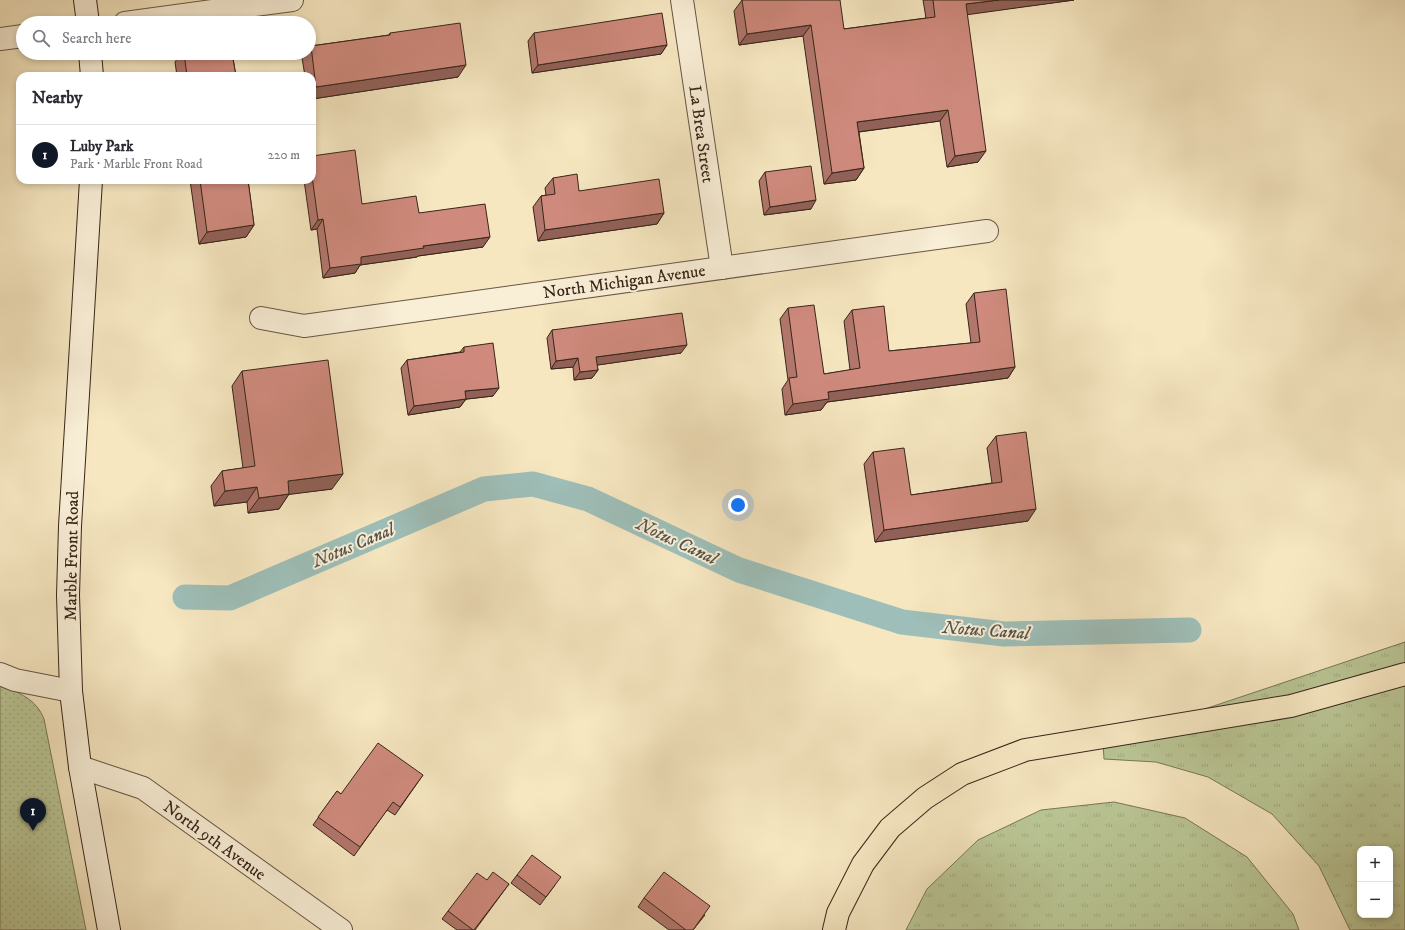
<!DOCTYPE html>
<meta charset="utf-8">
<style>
:root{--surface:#fff;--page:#f7f7f7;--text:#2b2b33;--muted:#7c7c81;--line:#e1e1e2;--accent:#111827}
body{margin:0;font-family:"IM FELL DW Pica",serif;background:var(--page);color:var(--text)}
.controls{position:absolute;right:12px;bottom:12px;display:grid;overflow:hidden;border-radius:8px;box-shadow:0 2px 6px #0003}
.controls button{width:36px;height:36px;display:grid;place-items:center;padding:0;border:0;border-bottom:1px solid var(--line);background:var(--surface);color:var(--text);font:20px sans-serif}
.you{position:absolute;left:738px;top:505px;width:14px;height:14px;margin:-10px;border:3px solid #fff;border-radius:50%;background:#1a73e8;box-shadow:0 0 0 6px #1a73e833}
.badge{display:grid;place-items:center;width:26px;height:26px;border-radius:50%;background:var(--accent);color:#fff;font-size:13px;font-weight:700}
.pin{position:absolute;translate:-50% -33px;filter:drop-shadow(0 1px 2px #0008)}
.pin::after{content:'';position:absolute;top:21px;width:14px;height:12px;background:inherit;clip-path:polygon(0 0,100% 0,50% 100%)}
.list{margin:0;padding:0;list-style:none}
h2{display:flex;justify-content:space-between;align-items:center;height:52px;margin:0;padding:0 16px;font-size:17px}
h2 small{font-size:13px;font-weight:400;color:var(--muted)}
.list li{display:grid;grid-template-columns:26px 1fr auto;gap:12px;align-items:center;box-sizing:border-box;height:60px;padding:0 16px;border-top:1px solid var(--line)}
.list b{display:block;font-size:15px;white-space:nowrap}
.list p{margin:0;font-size:13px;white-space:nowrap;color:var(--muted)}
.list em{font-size:13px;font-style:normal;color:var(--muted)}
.icon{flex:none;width:22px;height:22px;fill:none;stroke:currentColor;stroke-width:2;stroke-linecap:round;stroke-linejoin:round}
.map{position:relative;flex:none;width:1405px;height:930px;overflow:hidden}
.search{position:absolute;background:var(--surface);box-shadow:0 2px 6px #0003;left:16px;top:16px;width:300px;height:44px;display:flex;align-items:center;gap:10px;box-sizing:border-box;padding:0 14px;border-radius:22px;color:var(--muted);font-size:15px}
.panel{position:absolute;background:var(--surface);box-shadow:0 2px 6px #0003;left:16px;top:72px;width:300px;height:112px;border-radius:12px}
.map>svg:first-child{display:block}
</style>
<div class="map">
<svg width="1405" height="930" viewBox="0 0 1405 930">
<defs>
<pattern id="grass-tufts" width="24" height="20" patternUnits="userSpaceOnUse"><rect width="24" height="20" fill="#bac695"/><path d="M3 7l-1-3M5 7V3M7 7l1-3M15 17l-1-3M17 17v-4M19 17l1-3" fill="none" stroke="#a1aa80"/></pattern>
<pattern id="park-dots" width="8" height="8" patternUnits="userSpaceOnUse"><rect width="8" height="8" fill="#bac695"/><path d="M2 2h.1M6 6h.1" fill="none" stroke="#a1aa80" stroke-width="1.8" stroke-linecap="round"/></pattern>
</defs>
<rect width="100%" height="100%" fill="#f6e7c1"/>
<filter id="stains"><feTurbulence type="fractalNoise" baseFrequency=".005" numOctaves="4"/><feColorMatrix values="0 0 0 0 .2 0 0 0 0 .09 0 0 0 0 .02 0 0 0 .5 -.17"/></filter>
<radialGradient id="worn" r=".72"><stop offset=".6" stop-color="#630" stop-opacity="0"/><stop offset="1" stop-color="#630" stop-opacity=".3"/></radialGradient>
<g fill="url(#grass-tufts)" stroke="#797657" fill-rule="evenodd">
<path d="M1405,642V930H1350L1319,866L1272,814L1208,777L1156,762L1104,759L1103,743ZM1360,849H1390V915H1360Z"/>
<polygon points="1114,802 1185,818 1247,857 1293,914 1299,930 906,930 927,889 978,840 1041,810"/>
</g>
<path fill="url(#park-dots)" stroke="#797657" d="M0,685C20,693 36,699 44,719L86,930H0Z"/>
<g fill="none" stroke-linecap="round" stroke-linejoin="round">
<polyline stroke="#9ebfb9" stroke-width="25" points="185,597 230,598 484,489 533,484 588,499 739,570 902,622 1004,634 1189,630"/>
<defs>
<g id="street">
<polyline points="682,0 722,268"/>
<polyline points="125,23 292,0"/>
<polyline points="0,39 23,36"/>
<polyline points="261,318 304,326 987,231"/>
<polyline points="0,674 15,680 71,691"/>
<polyline points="80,767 143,788 341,930"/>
</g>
<g id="secondary">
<polyline points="85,0 88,23"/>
<polyline points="90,53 92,76"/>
<polyline points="91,180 70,526 68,595 71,691 80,767 109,930"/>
</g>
<polyline id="highway" points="834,930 838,913 863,864 890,828 925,798 962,774 1025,750 1291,706 1405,674"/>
</defs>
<use href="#street" stroke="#685643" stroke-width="24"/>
<use href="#secondary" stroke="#382519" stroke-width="24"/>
<use href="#highway" stroke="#382519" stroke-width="24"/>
<use href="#street" stroke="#f9efd7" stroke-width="22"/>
<use href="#secondary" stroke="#f9efd7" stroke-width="22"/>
<use href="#highway" stroke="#f6e7c1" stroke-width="22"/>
</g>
<g fill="#b2776c" stroke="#382519">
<polygon points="742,0 844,29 926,18 923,0 1074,0 967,14 978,162 947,167 940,121 859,132 864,168 856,180 824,184 803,36 739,45 734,11"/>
<polygon points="390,33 458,77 312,99 312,76 305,76 302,58 306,53 309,53 309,48 311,46 389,35"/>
<polygon points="534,33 667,45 661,54 532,73 528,41"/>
<polygon points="181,53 232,53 236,76 177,76 175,62"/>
<polygon points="312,156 362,204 419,213 483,247 418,256 417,257 360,265 355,273 323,278 317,229 311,230 304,180 312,180"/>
<polygon points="765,172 811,209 764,215 759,181"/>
<polygon points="553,178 579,191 664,213 657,224 538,241 533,207 541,196 546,195 545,188"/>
<polygon points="190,180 248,180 254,225 246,237 199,244"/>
<polygon points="974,293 1015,367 1008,378 827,402 821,410 785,415 782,389 788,380 780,319 788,308 824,374 850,370 844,321 852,310 889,351 971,343 966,304"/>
<polygon points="552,330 681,353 597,365 598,370 592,378 574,380 573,367 551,369 547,338"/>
<polygon points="464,347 493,396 466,399 460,407 408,415 401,368 407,360 460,352"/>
<polygon points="242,371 332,489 289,494 279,509 248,513 247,502 214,506 211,486 222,471 243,468 232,386"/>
<polygon points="996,436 1028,521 875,542 864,464 873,452 911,495 992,483 987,448"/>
<polygon points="423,775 395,815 387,810 354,856 313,825 337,791 341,794"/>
<polygon points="517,875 555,885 540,905 511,883"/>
<polygon points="487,880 509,884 475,930 457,930 442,919 448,911"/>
<polygon points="644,898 705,915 693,930 669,930 638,907"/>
</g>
<g fill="#916158" stroke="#382519">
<polygon points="999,0 1074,0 958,16 966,4"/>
<polygon points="811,25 803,36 739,45 747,34"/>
<polygon points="667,45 661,54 532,73 538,65"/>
<polygon points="466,65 458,77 312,99 312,93 316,87"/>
<polygon points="948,110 940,121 850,133 857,122"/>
<polygon points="986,151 978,162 947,167 955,156"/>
<polygon points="864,168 856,180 824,184 832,173"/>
<polygon points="816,200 811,209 764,215 770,207"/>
<polygon points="664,213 657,224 538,241 545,230"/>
<polygon points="323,219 317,229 311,230 318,220"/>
<polygon points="254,225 246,237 199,244 207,232"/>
<polygon points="490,237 483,247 418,256 417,257 360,265 355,273 323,278 330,268 361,257 423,246"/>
<polygon points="687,345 681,353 591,366 596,357"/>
<polygon points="578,358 573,367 551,369 556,361"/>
<polygon points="1015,367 1008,378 827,402 821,410 785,415 793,404 828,392"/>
<polygon points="598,370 592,378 574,380 580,372"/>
<polygon points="499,388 493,396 459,400 465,391"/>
<polygon points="466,399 460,407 408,415 414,406"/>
<polygon points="343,474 332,489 277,496 288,481"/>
<polygon points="257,487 247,502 214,506 225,491"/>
<polygon points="289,494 279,509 248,513 259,498"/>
<polygon points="1036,509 1028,521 875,542 884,530"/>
</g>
<g fill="#cf8a7d" stroke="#382519">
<polygon points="742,0 840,0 844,29 935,17 933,0 999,0 966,4 986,151 955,156 948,110 857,122 864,168 832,173 811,25 747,34"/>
<polygon points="662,13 667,45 538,65 534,33"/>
<polygon points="460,23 466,65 316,87 311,46 390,35 390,33"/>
<polygon points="184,53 232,53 236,76 187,76"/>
<polygon points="355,150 362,204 416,196 419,213 485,204 490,237 423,246 424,248 361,257 361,264 330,268 323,219 318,220 312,176 312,156"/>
<polygon points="811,166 816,200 770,207 765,172"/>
<polygon points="577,174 579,191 659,179 664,213 545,230 541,196 555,194 553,178"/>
<polygon points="200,180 248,180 254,225 207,232"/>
<polygon points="1006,289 1015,367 828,392 829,399 793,404 789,378 797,377 788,308 814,305 824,374 860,368 852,310 884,306 889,351 980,342 974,293"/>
<polygon points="682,313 687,345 596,357 598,370 580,372 578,358 556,361 552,330"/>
<polygon points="493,343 499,388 465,391 466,399 414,406 407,360 464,352 464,347"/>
<polygon points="328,360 343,474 288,481 289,494 259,498 257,487 225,491 222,471 255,466 242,371"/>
<polygon points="1026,432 1036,509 884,530 873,452 904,448 911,495 1002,482 996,436"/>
<polygon points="378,743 423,775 400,807 393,802 360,847 318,817 337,791 341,794"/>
<polygon points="532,855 561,877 546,897 517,875"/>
<polygon points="493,872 509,884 474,930 473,930 448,911 477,873 487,880"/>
<polygon points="664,872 710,906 693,930 686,930 644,898"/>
</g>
<g text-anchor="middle" stroke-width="4" stroke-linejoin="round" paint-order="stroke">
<g font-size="17" fill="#382519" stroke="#f9efd7">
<text transform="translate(702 134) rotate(82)" y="6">La Brea Street</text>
<text transform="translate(624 281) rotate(-8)" y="6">North Michigan Avenue</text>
<text transform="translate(71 556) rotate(-89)" y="6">Marble Front Road</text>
<text transform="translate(215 840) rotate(36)" y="6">North 9th Avenue</text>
</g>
<g font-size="18" font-style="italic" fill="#575349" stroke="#f9efd7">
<text transform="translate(677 541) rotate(25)" y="6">Notus Canal</text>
<text transform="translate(353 545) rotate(-23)" y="6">Notus Canal</text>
<text transform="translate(986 630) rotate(4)" y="6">Notus Canal</text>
</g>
</g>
<rect width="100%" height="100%" filter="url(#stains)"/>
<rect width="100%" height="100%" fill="url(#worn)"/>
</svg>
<div class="controls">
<button>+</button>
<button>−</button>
</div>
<div class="you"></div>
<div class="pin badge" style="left:33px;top:831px">1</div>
<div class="search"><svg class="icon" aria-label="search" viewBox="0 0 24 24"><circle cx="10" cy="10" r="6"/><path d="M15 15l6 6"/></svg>Search here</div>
<section class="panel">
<h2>Nearby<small></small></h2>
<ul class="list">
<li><span class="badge">1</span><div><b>Luby Park</b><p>Park · Marble Front Road</p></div><em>220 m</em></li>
</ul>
</section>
</div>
